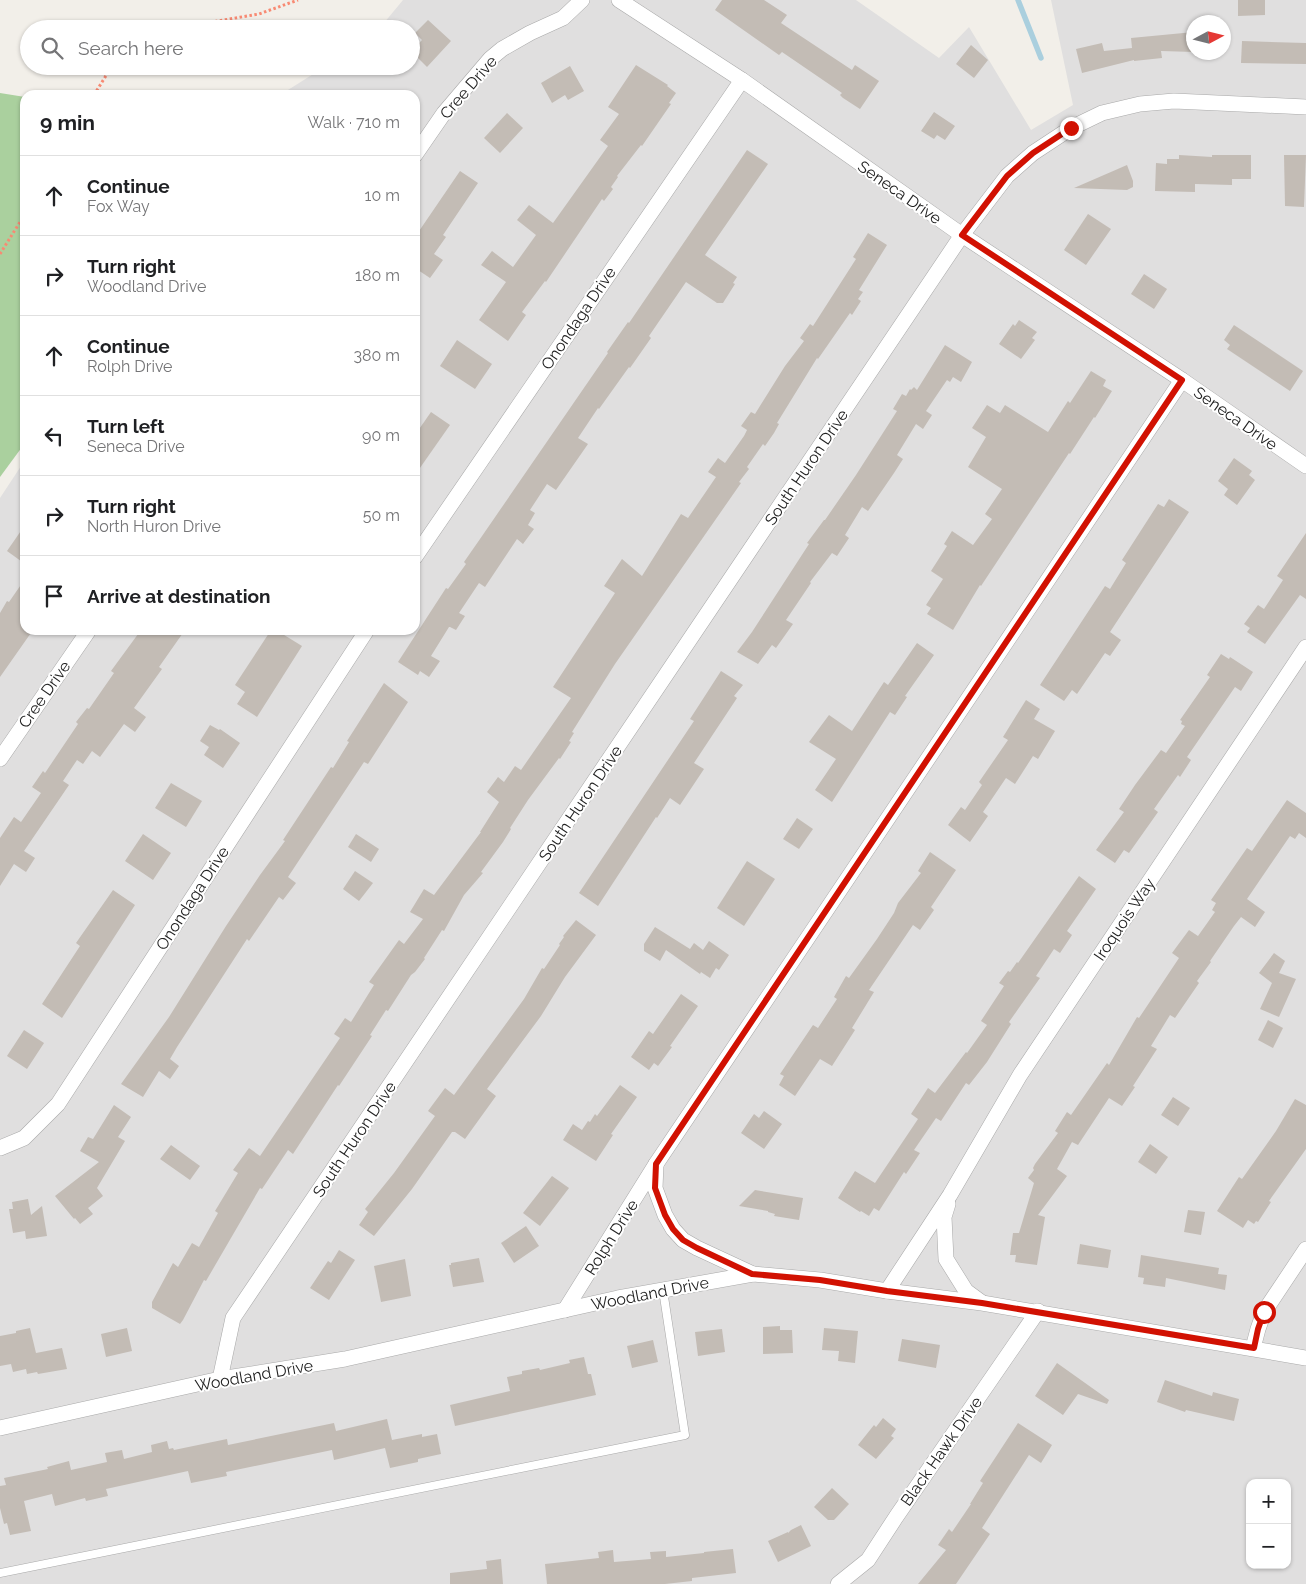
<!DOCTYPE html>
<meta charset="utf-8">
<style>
:root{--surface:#fff;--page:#f6f6f6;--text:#202124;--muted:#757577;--line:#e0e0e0}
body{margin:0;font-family:Raleway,sans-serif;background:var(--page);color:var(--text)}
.controls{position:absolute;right:15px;bottom:15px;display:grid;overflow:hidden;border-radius:10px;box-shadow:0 1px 4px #0004}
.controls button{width:45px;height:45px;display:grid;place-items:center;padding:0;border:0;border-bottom:1px solid var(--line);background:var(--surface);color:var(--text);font:25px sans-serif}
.compass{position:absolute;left:1186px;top:15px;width:45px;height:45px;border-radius:50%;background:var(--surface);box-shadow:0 1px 4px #0004;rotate:83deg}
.stop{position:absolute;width:15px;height:15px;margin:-11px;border:4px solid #d11102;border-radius:50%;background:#fff}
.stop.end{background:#d11102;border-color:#fff;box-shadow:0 1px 5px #0008}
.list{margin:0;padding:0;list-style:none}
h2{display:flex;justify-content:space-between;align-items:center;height:65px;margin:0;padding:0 20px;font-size:21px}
h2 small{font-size:16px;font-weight:400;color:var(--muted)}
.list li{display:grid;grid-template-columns:32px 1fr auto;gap:15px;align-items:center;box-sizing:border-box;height:80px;padding:0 20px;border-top:1px solid var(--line)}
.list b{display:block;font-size:19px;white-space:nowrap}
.list p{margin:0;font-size:16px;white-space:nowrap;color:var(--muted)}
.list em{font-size:16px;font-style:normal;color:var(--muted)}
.icon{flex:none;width:28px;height:28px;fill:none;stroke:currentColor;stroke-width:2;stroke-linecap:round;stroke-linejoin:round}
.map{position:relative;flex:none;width:1306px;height:1584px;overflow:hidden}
.search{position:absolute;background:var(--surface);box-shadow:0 1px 4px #0004;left:20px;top:20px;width:400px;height:55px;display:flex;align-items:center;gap:12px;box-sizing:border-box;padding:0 18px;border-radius:28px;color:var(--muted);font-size:19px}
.panel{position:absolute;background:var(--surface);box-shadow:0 1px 4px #0004;left:20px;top:90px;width:400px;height:545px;border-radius:15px}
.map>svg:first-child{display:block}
</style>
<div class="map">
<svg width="1306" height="1584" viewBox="0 0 1306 1584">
<rect width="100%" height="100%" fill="#f2efe9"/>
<path fill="#e0dfdf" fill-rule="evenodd" d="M403,0H856L939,58L969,27L1031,130L1073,105L1051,0H1306V1584H0V498L25,460V630H415V95H280L326,66H411V29H379ZM1194,22H1224V52H1194ZM1250,1483H1287V1565H1250Z"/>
<polygon fill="#aad09e" points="0,93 25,97 25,443 0,477"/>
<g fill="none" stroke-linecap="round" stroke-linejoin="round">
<polyline stroke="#aacfde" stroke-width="5.5" points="1018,0 1041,58"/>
</g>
<g fill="#c3bcb5">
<polygon points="722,0 764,0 787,15 781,23 852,70 855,65 879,81 860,109 843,98 840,95 842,93 782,52 779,55 715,10"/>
<polygon points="1238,0 1265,0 1265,15 1238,16"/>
<polygon points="428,20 451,41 427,67 411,51 422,40 415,33"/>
<polygon points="1194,32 1194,52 1161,51 1162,58 1134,61 1134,60 1082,73 1076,49 1102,43 1104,51 1132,48 1131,38"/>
<polygon points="1242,41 1306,43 1306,64 1241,63"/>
<polygon points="971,45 988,60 974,78 956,64"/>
<polygon points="636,65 668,85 667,86 676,93 669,103 671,104 642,146 641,145 617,176 618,177 611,187 613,189 604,201 602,199 546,282 545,281 522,312 526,315 508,341 479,320 506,282 481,265 492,251 513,267 536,235 517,220 529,205 553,223 608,146 600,140 619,114 608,107"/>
<polygon points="570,66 584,91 568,100 565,95 552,103 541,83"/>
<polygon points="934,112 955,126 945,140 937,135 934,139 921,131"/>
<polygon points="507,113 523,128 500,153 484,138"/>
<polygon points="747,150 768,164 705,255 737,277 733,283 735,284 723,303 717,303 686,282 649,336 651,338 630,368 629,367 599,409 598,408 578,438 588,444 556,490 547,484 530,510 535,513 528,525 534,529 523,544 517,539 485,587 479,583 459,613 465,616 456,630 450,627 449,627 431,656 440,661 429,677 420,671 418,675 398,662 446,588 448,589 466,564 464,562 480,539 608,353 607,352 628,322 629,323"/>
<polygon points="1179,155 1212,157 1212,155 1251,155 1251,179 1232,179 1232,185 1195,184 1195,192 1155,191 1156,163 1167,164 1167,159 1179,159"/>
<polygon points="1284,155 1306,155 1304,207 1285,206"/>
<polygon points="1127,165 1133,181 1133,187 1127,190 1074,188"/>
<polygon points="460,171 478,183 443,235 446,237 434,254 443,260 430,278 415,268 415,237"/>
<polygon points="1088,214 1111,229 1086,265 1064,250"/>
<polygon points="868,233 887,245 859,290 863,292 858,299 861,301 852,315 850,313 818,359 817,358 777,423 779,424 774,433 765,446 763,444 747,467 749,469 739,482 741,483 615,664 572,732 574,733 569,741 571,742 560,759 559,758 528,800 510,828 511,829 503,842 481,872 483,873 464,895 444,931 442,930 424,958 425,959 415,972 411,975 388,1011 386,1010 370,1035 372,1036 339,1086 338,1085 293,1154 288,1150 262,1189 260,1188 206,1281 204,1280 183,1320 180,1324 152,1308 152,1302 173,1263 178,1267 192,1243 199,1247 218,1213 215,1211 238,1173 233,1170 249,1148 260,1156 340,1038 334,1034 345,1018 351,1022 374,985 369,982 399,940 404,944 423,919 410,912 424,889 434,895 481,832 480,832 499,802 487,792 498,777 504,782 515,766 521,770 571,698 553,687 615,593 604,586 622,559 642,576 681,514 688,518 716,477 708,472 718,458 725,463 744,436 747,430 741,426 751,412 755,414 785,366 804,341 800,338 810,324 813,326 856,259 853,257"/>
<polygon points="1144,274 1167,289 1154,309 1131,294"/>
<polygon points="1019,320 1037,332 1032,338 1035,340 1021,359 999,344 1013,324 1015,326"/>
<polygon points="1234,325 1303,371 1290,391 1227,349 1230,345 1224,340"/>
<polygon points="457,340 492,364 475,389 440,366"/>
<polygon points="945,345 972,362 961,382 953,377 950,382 947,380 926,411 932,415 923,429 916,424 897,455 903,459 894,473 868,511 862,507 845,535 849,538 837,556 832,553 810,582 811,583 786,620 793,624 776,648 772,645 758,664 737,652 752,632 809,544 807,543 824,520 825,520 856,475 897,411 893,409 902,394 906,396 910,389 911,390 914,387 917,390"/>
<polygon points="1091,371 1106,380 1103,386 1112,391 1095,418 1094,417 1070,454 1069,453 981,586 980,585 953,630 927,614 931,608 926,605 943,579 931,571 947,546 944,544 952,531 973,545 992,519 985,514 1002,489 968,467 986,437 972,428 987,405 1000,413 1005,405 1048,432 1068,401 1070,403"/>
<polygon points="431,412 450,425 415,475 415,435"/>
<polygon points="1234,458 1252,471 1249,475 1255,480 1237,505 1224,495 1228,489 1218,481"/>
<polygon points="1169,499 1189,512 1110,632 1121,640 1110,656 1105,653 1077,694 1072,690 1064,701 1040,685 1105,586 1110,589 1126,563 1122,560 1158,504 1164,507"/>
<polygon points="25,525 25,564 7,551"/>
<polygon points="1306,533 1306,599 1300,595 1265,644 1247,632 1250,628 1244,624 1258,605 1264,609 1283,580 1277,576"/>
<polygon points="25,579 25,630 33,630 0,677 0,613 7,601 9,602"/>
<polygon points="141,630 185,630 159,667 162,669 134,708 146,717 135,732 124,724 100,757 92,751 83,764 77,760 63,781 69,785 24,851 35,858 26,872 14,864 0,886 0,838 14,817 21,822 41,793 32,787 43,771 45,773 78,724 76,722 87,708 89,709 114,673 111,671"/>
<polygon points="271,630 276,630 302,646 257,717 237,704 245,692 235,685"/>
<polygon points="917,643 934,655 905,696 907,697 895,715 890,712 832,802 815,790 836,759 809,742 829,715 852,731 884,682 888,685"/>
<polygon points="1221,654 1229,659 1230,657 1253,672 1241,691 1235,687 1187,757 1191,760 1180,777 1178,775 1154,809 1158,812 1129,853 1124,850 1115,863 1096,850 1124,812 1119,809 1135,785 1161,750 1166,753 1185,726 1181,724 1182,721 1180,720 1210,677 1207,675"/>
<polygon points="721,671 743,685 734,696 737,698 694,763 704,769 680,805 670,798 657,818 656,817 598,906 579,893 694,721 690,719"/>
<polygon points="384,683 408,702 368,764 364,762 288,877 296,883 283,900 279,897 249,941 247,939 177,1047 170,1059 179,1066 170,1079 159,1071 143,1097 121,1084 169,1017 226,926 260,875 285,841 283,840 331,767 333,768 349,742 347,741"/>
<polygon points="1026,700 1040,709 1034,719 1055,731 1038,759 1033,756 1015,784 1006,778 983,812 988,816 970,842 948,825 961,807 965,810 982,785 979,782 1008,740 1003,737"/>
<polygon points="210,725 219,730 220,729 240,743 223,768 204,755 209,747 200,741"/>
<polygon points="171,783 202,801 186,827 155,808"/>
<polygon points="1287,800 1306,813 1306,838 1299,833 1295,839 1290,836 1247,899 1265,912 1255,927 1241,917 1234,926 1210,961 1211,962 1197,981 1199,983 1175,1018 1170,1015 1151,1046 1157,1049 1133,1086 1135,1087 1122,1106 1109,1098 1078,1145 1072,1142 1057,1169 1067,1176 1038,1215 1045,1217 1037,1265 1015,1262 1016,1255 1010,1255 1013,1233 1019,1233 1034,1183 1028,1178 1034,1170 1033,1168 1035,1164 1058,1133 1055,1131 1067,1112 1071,1115 1107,1063 1109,1065 1137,1017 1139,1018 1179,958 1172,953 1189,930 1198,936 1215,912 1212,910 1216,903 1211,900 1247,848 1252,851"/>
<polygon points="797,818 813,829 799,849 783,839"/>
<polygon points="143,834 171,853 153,880 125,861"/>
<polygon points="356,834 379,849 371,862 348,847"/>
<polygon points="930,852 956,870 931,907 934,910 920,930 913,925 869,990 874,992 852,1028 855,1030 832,1066 820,1059 795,1096 779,1085 784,1076 780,1074 813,1025 818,1028 837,999 834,997 846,976 849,978 877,939 894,913 898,903 921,873 918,871"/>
<polygon points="747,861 775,879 744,926 717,908"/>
<polygon points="355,871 373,883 359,901 343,889"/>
<polygon points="1079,876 1096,889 1067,931 1072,935 1060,953 1054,949 1036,976 1040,978 1009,1022 1011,1024 987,1062 969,1085 966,1083 941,1121 936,1118 914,1150 920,1153 906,1174 904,1172 879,1211 874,1208 869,1216 861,1211 860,1212 838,1198 855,1171 875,1183 918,1119 911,1114 928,1088 935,1093 966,1052 967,1053 987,1025 981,1021 1004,986 999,983 1008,971 1010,972 1017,962 1018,963"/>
<polygon points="113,890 135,905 62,1018 42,1004 80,946 76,943"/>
<polygon points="576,920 596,935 565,977 541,1016 487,1089 496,1096 465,1139 455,1132 452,1132 412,1189 374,1236 359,1225 368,1212 365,1209 394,1173 435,1116 428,1111 445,1088 454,1095 524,999 542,968 544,969 560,945 559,944 564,937 563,936"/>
<polygon points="655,927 690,949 694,943 703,950 709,941 729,955 719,970 716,968 710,978 701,972 700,974 666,950 660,961 644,951 644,944"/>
<polygon points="1274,953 1285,961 1279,973 1296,979 1279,1017 1260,1009 1272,983 1259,973"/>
<polygon points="681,994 698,1006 670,1046 672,1047 658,1066 654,1063 649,1070 631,1057 649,1031 653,1034"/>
<polygon points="1268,1020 1283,1028 1273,1048 1258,1040"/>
<polygon points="24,1030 44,1043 27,1069 7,1056"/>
<polygon points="620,1085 637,1097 611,1134 613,1135 596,1161 563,1140 573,1124 582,1130 588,1121 590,1122 595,1114 597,1116"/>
<polygon points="1173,1097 1190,1108 1178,1126 1161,1115"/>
<polygon points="1295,1099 1306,1105 1306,1149 1269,1201 1271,1202 1258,1222 1256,1221 1254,1224 1248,1220 1243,1228 1217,1211 1239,1177 1242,1179 1276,1131"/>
<polygon points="114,1105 131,1117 118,1137 125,1141 97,1188 103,1196 88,1208 93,1214 80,1224 75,1218 74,1219 55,1196 99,1162 80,1151 88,1137 93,1139"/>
<polygon points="764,1111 782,1124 764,1149 741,1133 754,1114 759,1118"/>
<polygon points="1150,1144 1168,1157 1156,1174 1138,1162"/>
<polygon points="171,1145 200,1166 190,1180 160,1159"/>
<polygon points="552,1176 569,1188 540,1226 523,1213"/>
<polygon points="755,1190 803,1198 799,1220 774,1216 775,1214 768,1212 768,1211 739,1206"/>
<polygon points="28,1199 31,1215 42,1206 47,1236 26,1239 25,1231 13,1233 9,1209 13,1209 12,1202"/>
<polygon points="1188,1210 1205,1212 1201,1235 1184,1232"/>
<polygon points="526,1226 539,1246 514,1263 501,1243"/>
<polygon points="1080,1244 1111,1250 1108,1268 1077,1264"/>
<polygon points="339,1250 355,1260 329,1300 310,1288 328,1261 331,1263"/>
<polygon points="1141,1255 1219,1268 1218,1274 1227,1275 1225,1290 1166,1278 1165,1287 1143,1284 1144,1278 1138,1277"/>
<polygon points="479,1258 484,1282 453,1287 449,1265 451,1265 451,1263"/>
<polygon points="405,1259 411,1296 381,1302 374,1266"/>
<polygon points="780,1326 780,1330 792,1330 793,1353 763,1354 763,1327"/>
<polygon points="30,1328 36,1353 62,1348 67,1369 38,1374 37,1372 27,1374 26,1369 13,1372 11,1364 0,1366 0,1336 16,1333 16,1331"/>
<polygon points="127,1328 132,1351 106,1357 101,1334"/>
<polygon points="824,1328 858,1331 855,1363 838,1361 839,1351 822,1350"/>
<polygon points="722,1329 725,1352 698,1356 695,1332"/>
<polygon points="902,1339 940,1345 936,1368 898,1361"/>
<polygon points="653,1340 658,1362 632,1368 627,1346"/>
<polygon points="584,1357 588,1374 591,1374 596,1395 455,1426 450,1405 510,1391 507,1377 522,1374 522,1371 539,1368 540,1370 570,1363 569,1360"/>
<polygon points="1057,1363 1109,1400 1107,1404 1078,1394 1063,1415 1035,1396"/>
<polygon points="1165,1380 1212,1396 1213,1392 1239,1399 1234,1421 1186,1410 1185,1412 1157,1402"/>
<polygon points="883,1418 896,1429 891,1436 894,1438 876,1459 858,1445 874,1425 876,1427"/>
<polygon points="387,1419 392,1440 422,1434 422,1437 437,1434 441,1454 418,1459 418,1462 390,1468 385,1448 334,1460 332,1450 226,1472 227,1476 191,1483 188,1471 106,1489 108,1496 86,1501 85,1498 55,1506 52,1494 24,1501 31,1531 10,1535 7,1523 4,1524 0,1508 0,1486 6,1485 4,1478 48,1469 47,1467 69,1461 71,1470 107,1462 105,1453 122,1450 124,1459 152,1452 151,1445 167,1441 169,1449 173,1448 174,1450 227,1439 228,1445 334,1423 336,1431"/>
<polygon points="1018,1423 1052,1445 1041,1463 1029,1455 982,1528 990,1534 956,1584 918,1584 946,1550 938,1545 949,1529 952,1532 971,1504 970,1504 983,1483 980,1481"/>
<polygon points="832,1488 849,1504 834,1520 828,1520 814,1507"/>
<polygon points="801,1525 811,1546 778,1562 768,1541 788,1532 788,1533 791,1530"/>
<polygon points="733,1549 736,1573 692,1578 692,1581 665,1584 547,1584 545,1564 599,1558 598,1552 613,1550 614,1562 651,1559 650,1552 666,1551 666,1557 704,1553 704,1552"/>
<polygon points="501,1559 503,1584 450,1584 450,1573 487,1569 486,1561"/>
</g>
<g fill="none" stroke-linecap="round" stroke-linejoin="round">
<defs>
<polyline id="lane" points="0,1573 685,1435 663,1290"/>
<g id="street">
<polyline points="619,0 742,80 962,235 1182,380 1306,466"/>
<polyline points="415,155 444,113 490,59 502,49 530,33 563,18 582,0"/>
<polyline points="415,557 742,80"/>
<polyline points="0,759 89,630"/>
<polyline points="0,1148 24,1138 58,1104 367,630"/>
<polyline points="656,1164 655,1188 665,1215 673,1229 683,1240 697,1248 753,1274"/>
<polyline points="948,1204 944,1217 946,1259 966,1291 981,1302"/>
<polyline points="887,1291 950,1195 1020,1075 1306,647"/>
<polyline points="565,1310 656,1164 1182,380"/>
<polyline points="1253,1348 1258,1329 1264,1312 1306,1249"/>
<polyline points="220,1379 233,1318 962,235 1007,176 1033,153 1071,128 1102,113 1140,104 1174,101 1306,107"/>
<polyline points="0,1428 220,1379 345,1359 618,1298 753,1274 820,1280 887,1291 982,1303 1306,1358"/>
<polyline points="838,1584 868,1560 896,1517 1038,1311"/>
</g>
</defs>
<use href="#lane" stroke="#a9a9a9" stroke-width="9"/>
<use href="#street" stroke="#a9a9a9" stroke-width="16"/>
<g stroke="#f88a73" stroke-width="3" stroke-dasharray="2.5 2.5" stroke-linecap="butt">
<polyline points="186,29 200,24 259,14 298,0"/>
<polyline points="94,95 112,66"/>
<polyline points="0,254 25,214"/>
</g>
<use href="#lane" stroke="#fff" stroke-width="8"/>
<use href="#street" stroke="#fff" stroke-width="15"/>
</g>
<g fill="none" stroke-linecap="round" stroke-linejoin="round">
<polyline stroke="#d11102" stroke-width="6" points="1071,128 1033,153 1007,176 962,235 1182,380 656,1164 655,1188 665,1215 673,1229 683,1240 697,1248 752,1274 820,1280 887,1291 982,1303 1254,1348 1258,1329 1264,1312"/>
</g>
<g text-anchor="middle" stroke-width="4" stroke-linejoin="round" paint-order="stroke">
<g font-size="16" fill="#222" stroke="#fff">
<text transform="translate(468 87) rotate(-49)" y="6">Cree Drive</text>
<text transform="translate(900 192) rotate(35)" y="6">Seneca Drive</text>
<text transform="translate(578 318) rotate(-56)" y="6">Onondaga Drive</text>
<text transform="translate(1236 418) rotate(35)" y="6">Seneca Drive</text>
<text transform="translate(806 467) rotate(-56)" y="6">South Huron Drive</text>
<text transform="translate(44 694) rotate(-55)" y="6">Cree Drive</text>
<text transform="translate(580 803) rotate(-56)" y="6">South Huron Drive</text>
<text transform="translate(192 898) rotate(-57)" y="6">Onondaga Drive</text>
<text transform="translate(1124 919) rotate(-56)" y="6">Iroquois Way</text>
<text transform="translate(354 1139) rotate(-56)" y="6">South Huron Drive</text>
<text transform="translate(611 1237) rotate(-58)" y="6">Rolph Drive</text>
<text transform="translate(650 1293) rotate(-11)" y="6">Woodland Drive</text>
<text transform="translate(254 1375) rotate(-10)" y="6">Woodland Drive</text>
<text transform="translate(941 1451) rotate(-55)" y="6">Black Hawk Drive</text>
</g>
</g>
</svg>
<div class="controls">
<button>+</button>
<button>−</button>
</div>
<svg class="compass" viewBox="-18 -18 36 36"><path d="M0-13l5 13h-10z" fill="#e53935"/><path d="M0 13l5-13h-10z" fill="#757577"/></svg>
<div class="stop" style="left:1264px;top:1312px"></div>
<div class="stop end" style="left:1071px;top:128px"></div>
<div class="search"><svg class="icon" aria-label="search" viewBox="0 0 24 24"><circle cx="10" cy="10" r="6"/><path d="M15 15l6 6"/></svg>Search here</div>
<section class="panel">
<h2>9 min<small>Walk · 710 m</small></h2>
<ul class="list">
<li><svg class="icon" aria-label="ahead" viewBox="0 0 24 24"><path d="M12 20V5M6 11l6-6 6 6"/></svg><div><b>Continue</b><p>Fox Way</p></div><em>10 m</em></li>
<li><svg class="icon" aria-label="right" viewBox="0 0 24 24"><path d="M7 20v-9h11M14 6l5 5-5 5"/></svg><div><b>Turn right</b><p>Woodland Drive</p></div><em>180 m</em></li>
<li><svg class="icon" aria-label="ahead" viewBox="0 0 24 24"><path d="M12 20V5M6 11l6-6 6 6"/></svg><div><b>Continue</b><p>Rolph Drive</p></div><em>380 m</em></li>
<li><svg class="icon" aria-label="left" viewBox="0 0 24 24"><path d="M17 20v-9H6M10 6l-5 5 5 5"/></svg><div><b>Turn left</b><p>Seneca Drive</p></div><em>90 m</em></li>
<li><svg class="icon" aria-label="right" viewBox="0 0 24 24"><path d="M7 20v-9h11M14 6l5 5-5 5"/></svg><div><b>Turn right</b><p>North Huron Drive</p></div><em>50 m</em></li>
<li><svg class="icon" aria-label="arrive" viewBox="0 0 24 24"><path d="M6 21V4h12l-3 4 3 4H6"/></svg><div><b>Arrive at destination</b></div></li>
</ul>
</section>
</div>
